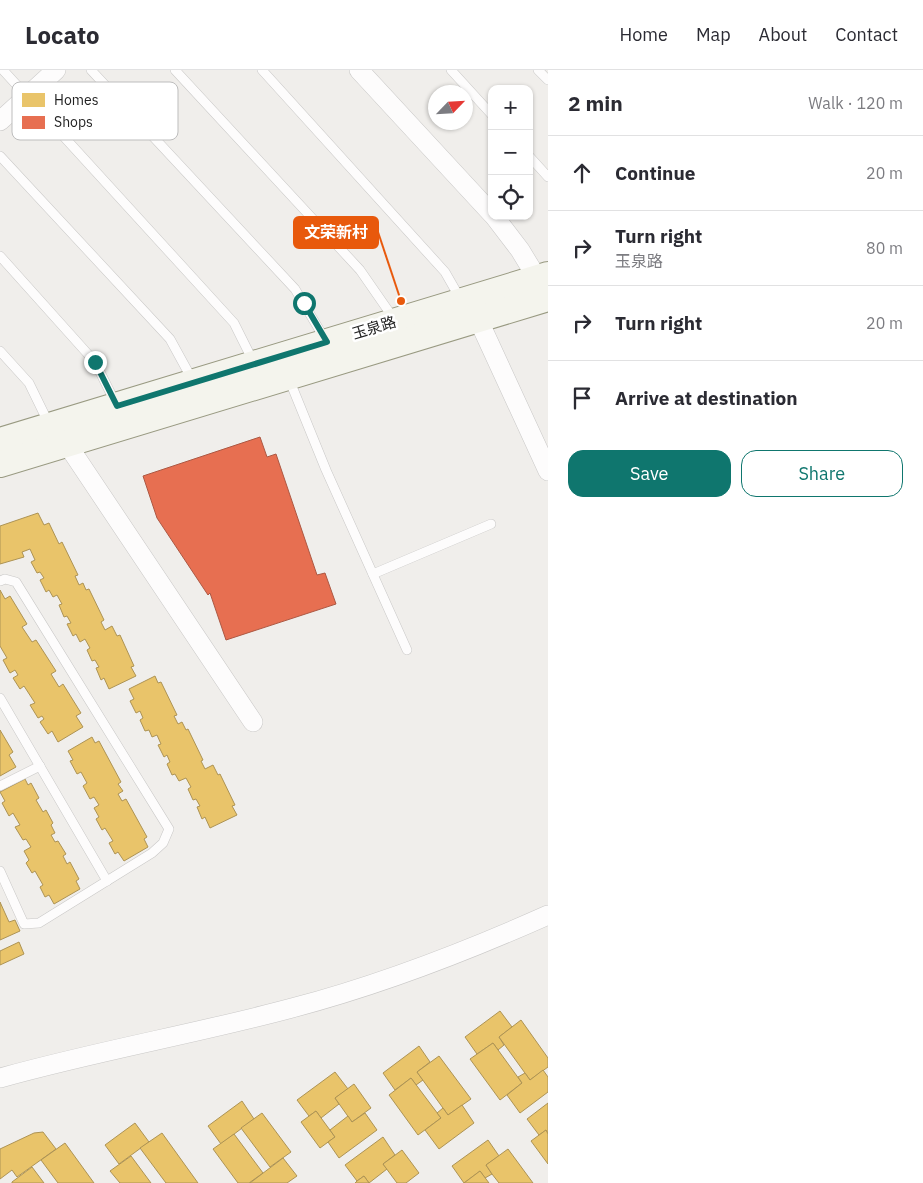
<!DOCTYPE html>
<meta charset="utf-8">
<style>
:root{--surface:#fff;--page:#f7f7f7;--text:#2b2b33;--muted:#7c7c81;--line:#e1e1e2;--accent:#0f766e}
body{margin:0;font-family:"IBM Plex Sans","Noto Sans SC",sans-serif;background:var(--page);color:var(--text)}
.controls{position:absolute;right:15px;top:15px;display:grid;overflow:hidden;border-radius:10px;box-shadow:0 1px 4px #0004}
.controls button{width:45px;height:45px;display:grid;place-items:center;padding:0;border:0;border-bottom:1px solid var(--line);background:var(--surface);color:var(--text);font:25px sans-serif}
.compass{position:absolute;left:428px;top:15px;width:45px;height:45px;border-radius:50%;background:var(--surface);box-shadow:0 1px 4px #0004;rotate:65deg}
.stop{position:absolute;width:15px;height:15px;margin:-11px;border:4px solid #0f766e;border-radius:50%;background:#fff}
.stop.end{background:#0f766e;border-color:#fff;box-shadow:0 1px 5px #0008}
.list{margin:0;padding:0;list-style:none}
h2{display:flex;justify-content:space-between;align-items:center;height:65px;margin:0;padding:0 20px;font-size:21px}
h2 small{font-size:16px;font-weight:400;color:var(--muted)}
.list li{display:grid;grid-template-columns:32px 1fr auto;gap:15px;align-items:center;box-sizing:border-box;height:75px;padding:0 20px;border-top:1px solid var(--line)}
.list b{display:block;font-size:19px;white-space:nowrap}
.list p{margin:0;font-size:16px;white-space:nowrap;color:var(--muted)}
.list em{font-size:16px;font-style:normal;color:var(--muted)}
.actions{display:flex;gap:10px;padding:15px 20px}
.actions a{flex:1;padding:11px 0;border:1px solid var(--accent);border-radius:15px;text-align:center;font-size:18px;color:var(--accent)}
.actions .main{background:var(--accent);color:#fff}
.icon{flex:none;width:28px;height:28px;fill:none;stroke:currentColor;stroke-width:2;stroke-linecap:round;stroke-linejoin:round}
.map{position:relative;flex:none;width:548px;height:1113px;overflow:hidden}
header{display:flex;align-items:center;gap:30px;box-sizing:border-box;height:70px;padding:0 25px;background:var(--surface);border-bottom:1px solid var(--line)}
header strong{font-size:24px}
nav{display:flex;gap:28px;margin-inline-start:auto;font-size:18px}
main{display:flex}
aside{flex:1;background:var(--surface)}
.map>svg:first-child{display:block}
</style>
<header>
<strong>Locato</strong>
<nav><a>Home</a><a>Map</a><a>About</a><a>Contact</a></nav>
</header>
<main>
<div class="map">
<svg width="548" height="1113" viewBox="0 0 548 1113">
<rect width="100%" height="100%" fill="#f0eeeb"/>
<g fill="#e9c46a" stroke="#ad9354">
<polygon points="38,443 44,455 49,453 59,474 62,472 78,505 75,506 79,515 83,513 86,520 89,519 104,550 101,552 105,560 112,556 117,566 120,565 134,596 131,597 136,606 109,619 104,608 101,610 96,598 99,597 95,590 92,591 87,580 90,578 85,569 80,572 76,564 73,566 67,554 71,553 67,546 64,547 59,535 62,534 57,525 53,527 49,520 46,522 40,510 44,508 40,502 37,503 31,492 35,490 30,479 22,482 24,487 0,494 0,456"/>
<polygon points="0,520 5,529 10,526 27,554 22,557 32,572 36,570 56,601 51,604 59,617 63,614 81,643 76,646 83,657 58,672 52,661 48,664 40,652 44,649 42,646 38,648 30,635 35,633 24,616 20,619 13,608 18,605 15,600 10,603 3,590 7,588 0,576"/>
<polygon points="155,606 158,613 161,612 177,645 174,646 178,654 182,652 186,660 188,659 203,690 201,691 205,699 213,695 218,705 220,704 235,735 232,736 237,745 210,758 205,747 202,749 197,737 200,736 196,729 193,730 188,719 191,717 186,708 179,711 175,704 172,705 167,694 170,692 167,685 164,687 158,675 161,674 157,665 152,667 149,660 145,661 140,650 143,648 140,641 136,643 130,631 134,629 129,619"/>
<polygon points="0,660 13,682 9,685 16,697 0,706"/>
<polygon points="92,667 95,673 99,671 121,712 118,714 123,721 118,724 122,731 126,729 147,767 144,769 148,777 124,791 118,782 115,784 109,773 113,771 105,758 102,760 96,749 99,747 94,738 99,735 94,727 90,729 83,716 87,713 81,702 77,704 70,691 73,690 68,681"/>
<polygon points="25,709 28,715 31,713 39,728 36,730 43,742 46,740 53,753 51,755 55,763 51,765 55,772 58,771 66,784 63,786 67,794 70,792 79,809 76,811 80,819 54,834 49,825 45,827 40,817 43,815 35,801 32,803 26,793 29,790 24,781 31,777 26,769 23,770 15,757 20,755 13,743 9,746 2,733 5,731 0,722"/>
<polygon points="0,832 9,852 15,850 20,861 0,870"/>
<polygon points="19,872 24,884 0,895 0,881"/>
<polygon points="500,941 512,957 499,967 504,975 498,980 493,973 477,984 465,967"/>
<polygon points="521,950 548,988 548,997 530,1010 499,967"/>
<polygon points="493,973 522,1013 500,1030 470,989"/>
<polygon points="419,976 430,992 417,1002 423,1010 416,1015 411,1008 395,1020 383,1003"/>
<polygon points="439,986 471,1029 448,1045 417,1002"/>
<polygon points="543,1000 548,1007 548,1022 520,1043 507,1025 522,1013 518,1007 525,1003 530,1010"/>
<polygon points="335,1002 348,1019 335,1028 339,1034 321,1048 316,1041 309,1046 297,1030"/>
<polygon points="411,1008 441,1048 418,1065 389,1025"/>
<polygon points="354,1014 371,1038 352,1052 335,1028"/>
<polygon points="242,1031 254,1049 221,1074 208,1056"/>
<polygon points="548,1033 548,1064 546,1060 539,1065 527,1049"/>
<polygon points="462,1035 474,1053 439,1079 425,1060 441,1048 437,1043 443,1038 448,1045"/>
<polygon points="316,1041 335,1067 320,1078 301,1052"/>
<polygon points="262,1043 291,1082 270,1097 241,1058"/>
<polygon points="365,1043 377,1060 339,1088 328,1072 335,1067 330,1060 348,1046 352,1052"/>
<polygon points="135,1053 149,1072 119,1094 105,1075"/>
<polygon points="546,1060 548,1064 548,1094 531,1071"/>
<polygon points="43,1062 56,1079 17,1107 12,1100 0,1109 0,1079 34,1063"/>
<polygon points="162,1063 198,1113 166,1113 140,1078"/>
<polygon points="234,1064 263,1103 249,1113 238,1113 213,1079"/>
<polygon points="383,1067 395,1085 383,1094 387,1099 369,1113 364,1106 357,1111 345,1095"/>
<polygon points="488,1070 499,1086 486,1095 492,1104 485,1108 480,1101 464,1113 452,1096"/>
<polygon points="65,1073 94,1113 58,1113 41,1090"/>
<polygon points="508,1079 533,1113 499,1113 492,1104 486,1095"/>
<polygon points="402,1080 419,1103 406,1113 397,1113 383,1094"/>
<polygon points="131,1086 151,1113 120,1113 110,1101"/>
<polygon points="283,1088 297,1106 287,1113 250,1113"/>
<polygon points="32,1097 44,1113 12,1113 12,1112"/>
<polygon points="480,1101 489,1113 464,1113"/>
<polygon points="364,1106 369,1113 355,1113 357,1111"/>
</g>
<polygon fill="#e76f51" stroke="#ac5843" points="260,367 267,387 276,384 317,505 325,503 336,534 226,570 210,523 208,525 157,448 143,406"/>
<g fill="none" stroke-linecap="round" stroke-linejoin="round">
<defs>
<g id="lane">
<polyline points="3,0 234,253 254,293"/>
<polyline points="91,0 295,219 326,271"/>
<polyline points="175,0 360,200 394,249"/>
<polyline points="262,0 445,202 461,230"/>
<polyline points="451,0 492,45"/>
<polyline points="538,0 548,10"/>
<polyline points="0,86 170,269 193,311"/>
<polyline points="529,86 548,107"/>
<polyline points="0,186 95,292 116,334"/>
<polyline points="0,281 29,313 49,354"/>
<polyline points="289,309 326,400 407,580"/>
<polyline points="373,504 491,454"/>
<polyline points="0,511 5,509 16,512 169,759 163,773 152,783 39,853 24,854 0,801"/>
<polyline points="0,628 107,811"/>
<polyline points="0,716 40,696"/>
</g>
<g id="street">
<polyline points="359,0 492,144"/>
<polyline points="0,51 56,0"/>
<polyline points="494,146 520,180 537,208"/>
<polyline points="478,249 548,401"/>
<polyline points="67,374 253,652"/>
<path d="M0,1008C96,981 195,964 292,938C380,915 465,882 548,845"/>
</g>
<g id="secondary">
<polyline points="0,371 548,205"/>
<polyline points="0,394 548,228"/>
</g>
</defs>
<use href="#lane" stroke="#c9c8c7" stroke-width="10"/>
<use href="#street" stroke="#c9c8c7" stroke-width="20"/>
<use href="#secondary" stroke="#999a82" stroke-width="28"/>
<use href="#lane" stroke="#fdfcfc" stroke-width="9"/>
<use href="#street" stroke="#fdfcfc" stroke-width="19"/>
<use href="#secondary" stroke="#f4f4ed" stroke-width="26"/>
</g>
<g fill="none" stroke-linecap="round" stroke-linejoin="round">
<polyline stroke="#0f766e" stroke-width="6" points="95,292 117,336 327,272 304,233"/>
</g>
<g text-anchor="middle" stroke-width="5" stroke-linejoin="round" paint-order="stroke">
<g font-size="15" fill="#222" stroke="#fff">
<text transform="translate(374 258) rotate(-17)" y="5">玉泉路</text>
</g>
</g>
<rect x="12" y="12" width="166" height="58" rx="8" fill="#fff" stroke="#bdbdbd" stroke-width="1"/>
<rect x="22" y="23" width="23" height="14" fill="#e9c46a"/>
<rect x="22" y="46" width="23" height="13" fill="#e76f51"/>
<g font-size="14" fill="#222">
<text x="54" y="35">Homes</text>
<text x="54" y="57">Shops</text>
</g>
<path fill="none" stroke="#e8590c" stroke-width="2" d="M401 231L378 162"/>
<circle fill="#e8590c" stroke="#fff" stroke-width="2" cx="401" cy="231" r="5"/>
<rect fill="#e8590c" stroke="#e8590c" stroke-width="2" x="294" y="147" width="84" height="31" rx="5"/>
<g font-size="16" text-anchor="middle" font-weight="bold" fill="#fff">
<text x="336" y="168">文荣新村</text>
</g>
</svg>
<div class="controls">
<button>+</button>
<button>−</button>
<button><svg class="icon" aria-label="locate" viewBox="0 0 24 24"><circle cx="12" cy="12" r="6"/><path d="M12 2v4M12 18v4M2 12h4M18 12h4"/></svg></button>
</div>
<svg class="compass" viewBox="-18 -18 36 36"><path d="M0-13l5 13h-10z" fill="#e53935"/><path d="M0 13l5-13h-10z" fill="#7c7c81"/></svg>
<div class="stop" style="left:304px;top:233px"></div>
<div class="stop end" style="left:95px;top:292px"></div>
</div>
<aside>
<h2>2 min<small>Walk · 120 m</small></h2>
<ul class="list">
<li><svg class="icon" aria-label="ahead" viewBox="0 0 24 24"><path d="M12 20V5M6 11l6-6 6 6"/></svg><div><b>Continue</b></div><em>20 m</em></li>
<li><svg class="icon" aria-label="right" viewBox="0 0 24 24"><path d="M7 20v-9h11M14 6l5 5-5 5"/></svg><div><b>Turn right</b><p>玉泉路</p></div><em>80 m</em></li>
<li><svg class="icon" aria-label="right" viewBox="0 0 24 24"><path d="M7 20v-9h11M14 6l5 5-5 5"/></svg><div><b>Turn right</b></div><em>20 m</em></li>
<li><svg class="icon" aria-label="arrive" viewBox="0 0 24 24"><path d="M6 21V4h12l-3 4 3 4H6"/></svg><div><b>Arrive at destination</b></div></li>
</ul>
<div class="actions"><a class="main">Save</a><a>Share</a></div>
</aside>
</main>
